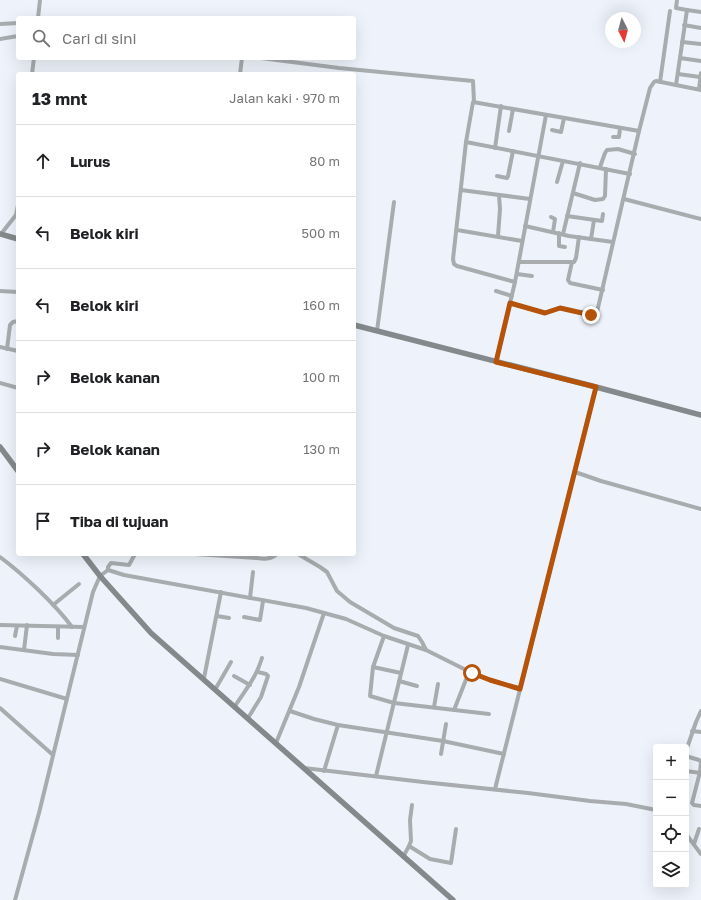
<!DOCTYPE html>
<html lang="id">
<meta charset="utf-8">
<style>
:root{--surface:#fff;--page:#f2f2f2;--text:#202124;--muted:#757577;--line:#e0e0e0}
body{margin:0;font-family:"Golos Text",sans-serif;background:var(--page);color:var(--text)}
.controls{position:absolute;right:12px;bottom:12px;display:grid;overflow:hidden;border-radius:4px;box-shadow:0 4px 16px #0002}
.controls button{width:36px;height:36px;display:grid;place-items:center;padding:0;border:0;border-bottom:1px solid var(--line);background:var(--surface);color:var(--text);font:20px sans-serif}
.compass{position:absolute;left:605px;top:12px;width:36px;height:36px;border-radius:50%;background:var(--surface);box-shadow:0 4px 16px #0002;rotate:174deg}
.stop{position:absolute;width:12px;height:12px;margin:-9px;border:3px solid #b45309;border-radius:50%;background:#fff}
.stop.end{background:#b45309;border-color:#fff;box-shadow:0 1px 4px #0008}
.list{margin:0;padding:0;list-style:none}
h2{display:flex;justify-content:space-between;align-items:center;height:52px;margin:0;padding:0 16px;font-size:17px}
h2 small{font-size:13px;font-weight:400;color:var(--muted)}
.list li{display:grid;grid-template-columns:26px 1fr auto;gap:12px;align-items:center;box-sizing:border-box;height:72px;padding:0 16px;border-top:1px solid var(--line)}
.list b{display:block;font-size:15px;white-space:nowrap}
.list em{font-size:13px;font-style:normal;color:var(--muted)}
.icon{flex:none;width:22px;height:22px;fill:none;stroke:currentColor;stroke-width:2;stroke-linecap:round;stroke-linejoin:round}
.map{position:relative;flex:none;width:701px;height:900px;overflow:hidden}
.search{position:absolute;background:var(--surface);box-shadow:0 4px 16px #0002;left:16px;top:16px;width:340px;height:44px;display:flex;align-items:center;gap:10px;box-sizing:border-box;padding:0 14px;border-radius:4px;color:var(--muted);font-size:15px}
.panel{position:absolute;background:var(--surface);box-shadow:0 4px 16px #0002;left:16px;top:72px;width:340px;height:484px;border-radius:4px}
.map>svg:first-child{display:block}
</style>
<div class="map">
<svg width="701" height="900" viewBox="0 0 701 900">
<rect width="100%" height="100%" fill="#eef3fb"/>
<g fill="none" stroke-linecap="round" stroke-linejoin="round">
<g stroke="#a8acae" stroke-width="4">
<polyline points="687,10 701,12"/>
<polyline points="38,18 40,0"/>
<polyline points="0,24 18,23"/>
<polyline points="684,25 701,28"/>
<polyline points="0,39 18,36"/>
<polyline points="682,42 701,44"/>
<polyline points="261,58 339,68 473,81 474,102"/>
<polyline points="680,58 701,61"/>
<polyline points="32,74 34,58"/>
<polyline points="240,74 242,58"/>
<polyline points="678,74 700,77"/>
<polyline points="660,82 670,11"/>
<polyline points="676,85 687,10 676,8 677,0"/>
<polyline points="699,89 701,73"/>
<polyline points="552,130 561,132 564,118"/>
<polyline points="509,131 513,109"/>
<polyline points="613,137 619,137 620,128"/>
<polyline points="466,142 630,174"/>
<polyline points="495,148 501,106"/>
<polyline points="600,167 605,153 607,150 618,149 635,154"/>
<polyline points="497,176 507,178 508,176 513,151"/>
<polyline points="557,182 563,161"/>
<polyline points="461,190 530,199"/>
<polyline points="573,193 595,200 603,199 605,196 606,169"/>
<polyline points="624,199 701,219"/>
<polyline points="567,216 602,221 603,214"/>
<polyline points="551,217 555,219 553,232"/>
<polyline points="525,226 569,236 613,242"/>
<polyline points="457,230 522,241"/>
<polyline points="559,233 559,246 565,247"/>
<polyline points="1,234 16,215 18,205"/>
<polyline points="563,234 580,163"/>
<polyline points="498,236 500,209 499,195"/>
<polyline points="591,239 594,220"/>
<polyline points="519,262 574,262 576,258 579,237"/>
<polyline points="572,262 568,280 570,283 603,290"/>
<polyline points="517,274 532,276"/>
<polyline points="515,282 457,266 454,264 453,259 466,142 473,102 639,131 650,88 654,82 656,81 701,90"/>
<polyline points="0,291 18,292"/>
<polyline points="496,291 512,296"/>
<polyline points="510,303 545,313 560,308 591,315 597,312 639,131"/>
<polyline points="377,331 394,202"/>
<polyline points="0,347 18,351"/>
<polyline points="7,349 10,325 13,322 18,321"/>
<polyline points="496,362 515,282 546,115"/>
<polyline points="0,383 18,388"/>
<polyline points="575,472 601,481 701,509"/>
<path d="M195,554L256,558C264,559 270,560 277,554"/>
<polyline points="298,554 320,567 327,572 337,591 350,602 394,628 418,636 422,642 426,650"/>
<path d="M0,557C23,574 55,604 72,627"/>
<polyline points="108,570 108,567 111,563 129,565 135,554"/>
<polyline points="250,598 253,572"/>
<polyline points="53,605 79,584"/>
<polyline points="217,616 229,618"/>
<polyline points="244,617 260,620 263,601"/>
<polyline points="0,625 84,627"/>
<polyline points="15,636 17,626"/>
<polyline points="384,636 373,667 370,696 394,703 489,714"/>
<polyline points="58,638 58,627"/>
<polyline points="0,647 53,654 78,655"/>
<polyline points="24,650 27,625"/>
<polyline points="373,667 401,673"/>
<polyline points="234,676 250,685"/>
<polyline points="204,678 221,592"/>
<polyline points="0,679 67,699"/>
<polyline points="399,681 417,686"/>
<polyline points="216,688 231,662"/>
<path d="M235,706C246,689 256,678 262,658"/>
<polyline points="434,707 438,684"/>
<polyline points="0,708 53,755"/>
<polyline points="454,710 469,672"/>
<polyline points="290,711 314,719 338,725 443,741 504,754"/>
<polyline points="248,718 261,697 268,676 266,674 258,672"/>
<polyline points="692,731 701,732"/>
<polyline points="276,743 299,687 324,613"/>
<polyline points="686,751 696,722 701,711"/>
<polyline points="441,754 446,724"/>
<polyline points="689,757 699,760 701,762 700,772 692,803 694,805 701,806"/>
<polyline points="304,768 423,782 528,793 590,801 626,804 656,810"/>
<polyline points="324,771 338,725"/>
<polyline points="686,771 701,773"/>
<polyline points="376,776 408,645"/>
<polyline points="495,789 596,387"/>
<polyline points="686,834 701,854"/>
<polyline points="694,844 699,829"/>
<polyline points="409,846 430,859 451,863 456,829"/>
<polyline points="403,857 409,846 411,841 410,820 412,805"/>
<polyline points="15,900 39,813 93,592 100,576 108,570 124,575 306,608 346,619 384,636 426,650 472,673 490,680 520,689"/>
</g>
<g stroke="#84898c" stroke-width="5.5">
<polyline points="0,234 18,239"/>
<polyline points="354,325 596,387 701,415"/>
<polyline points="0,447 18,471"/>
<polyline points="83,554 100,576 151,633 453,900"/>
</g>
</g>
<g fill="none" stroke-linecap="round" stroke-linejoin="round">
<polyline stroke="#b45309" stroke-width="5" points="472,673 490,680 520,689 596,387 496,362 510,303 545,313 560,308 591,315"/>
</g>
</svg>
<div class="controls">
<button>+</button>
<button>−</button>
<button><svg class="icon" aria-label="locate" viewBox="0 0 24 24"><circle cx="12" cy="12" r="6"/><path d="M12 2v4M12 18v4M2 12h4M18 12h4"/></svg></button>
<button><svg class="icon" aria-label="layers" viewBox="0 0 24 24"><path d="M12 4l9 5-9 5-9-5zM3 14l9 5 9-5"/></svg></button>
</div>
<svg class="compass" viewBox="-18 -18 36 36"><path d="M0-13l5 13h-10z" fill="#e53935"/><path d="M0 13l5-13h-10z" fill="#757577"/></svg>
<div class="stop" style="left:472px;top:673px"></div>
<div class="stop end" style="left:591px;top:315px"></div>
<div class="search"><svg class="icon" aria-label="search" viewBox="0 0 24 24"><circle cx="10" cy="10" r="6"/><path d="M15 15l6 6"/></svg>Cari di sini</div>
<section class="panel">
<h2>13 mnt<small>Jalan kaki · 970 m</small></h2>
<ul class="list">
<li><svg class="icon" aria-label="ahead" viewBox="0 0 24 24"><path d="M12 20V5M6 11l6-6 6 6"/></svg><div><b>Lurus</b></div><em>80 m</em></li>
<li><svg class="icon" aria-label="left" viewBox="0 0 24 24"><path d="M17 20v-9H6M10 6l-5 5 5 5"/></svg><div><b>Belok kiri</b></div><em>500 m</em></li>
<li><svg class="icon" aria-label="left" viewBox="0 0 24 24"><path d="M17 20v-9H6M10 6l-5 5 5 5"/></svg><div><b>Belok kiri</b></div><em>160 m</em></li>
<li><svg class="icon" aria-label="right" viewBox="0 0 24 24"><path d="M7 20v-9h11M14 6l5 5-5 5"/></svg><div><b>Belok kanan</b></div><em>100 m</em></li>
<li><svg class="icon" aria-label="right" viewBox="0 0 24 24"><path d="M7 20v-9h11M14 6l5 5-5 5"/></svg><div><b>Belok kanan</b></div><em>130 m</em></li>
<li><svg class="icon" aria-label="arrive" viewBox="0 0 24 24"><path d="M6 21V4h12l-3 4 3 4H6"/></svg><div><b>Tiba di tujuan</b></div></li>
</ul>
</section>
</div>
